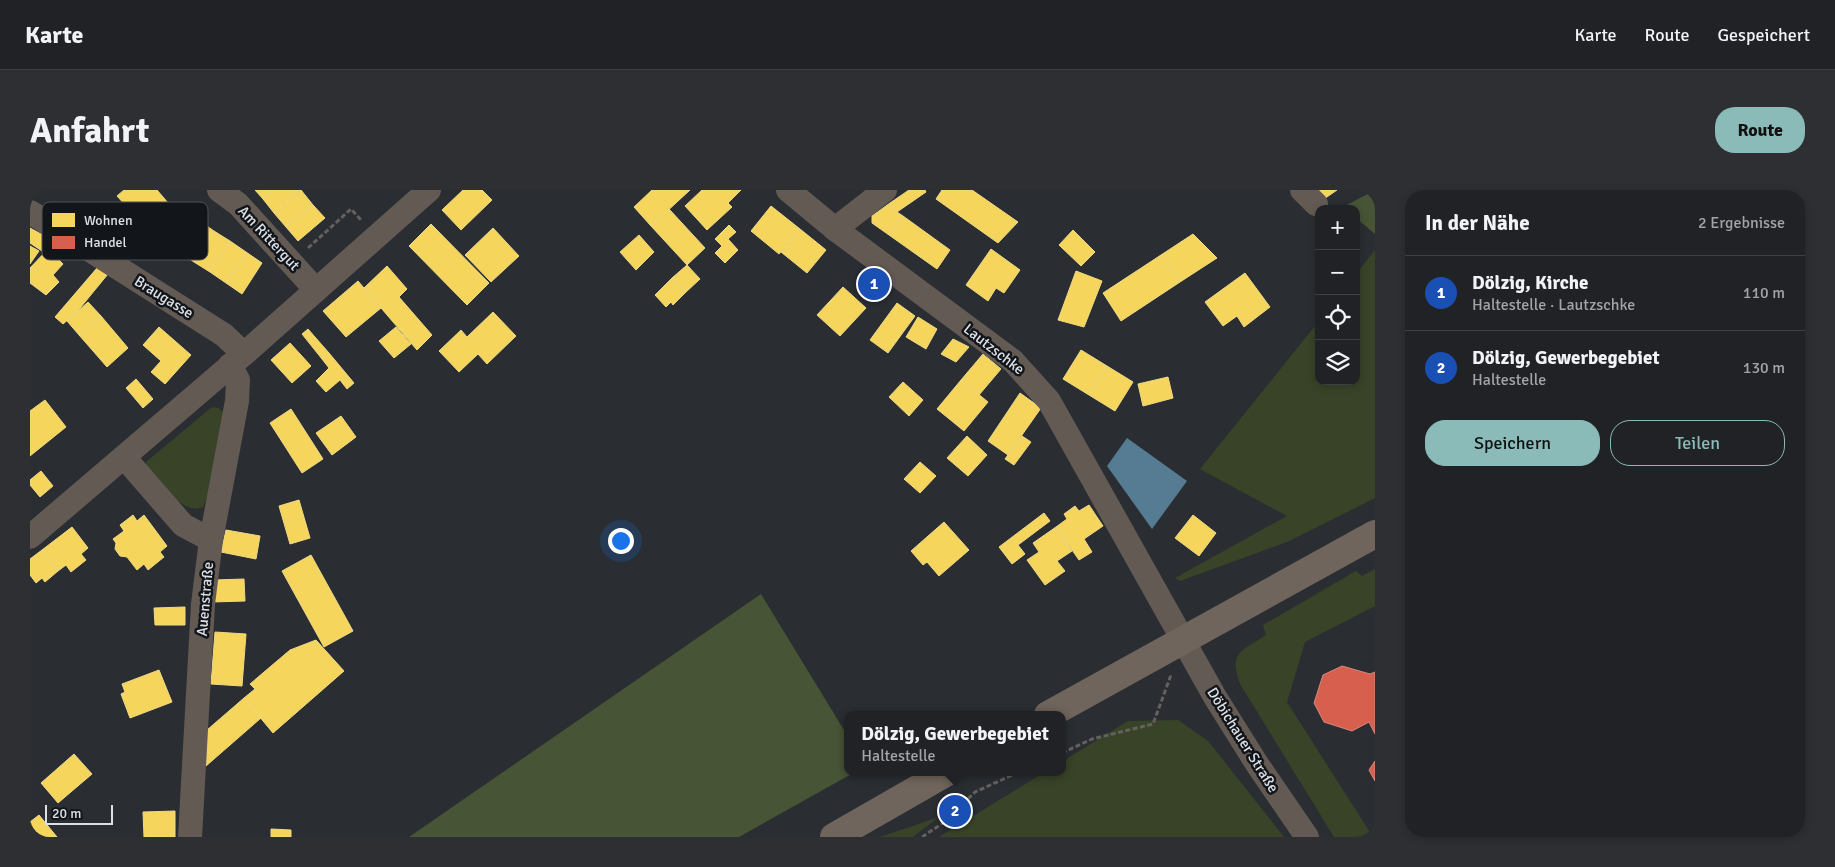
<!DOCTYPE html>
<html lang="de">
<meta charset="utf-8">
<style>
:root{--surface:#202226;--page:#2d2f32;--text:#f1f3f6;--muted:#a2a4a7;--line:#3d3f43;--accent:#8bbbb9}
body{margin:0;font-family:Signika,sans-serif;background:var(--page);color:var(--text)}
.controls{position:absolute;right:15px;top:15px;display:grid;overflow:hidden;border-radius:10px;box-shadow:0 2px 8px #0003}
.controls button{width:45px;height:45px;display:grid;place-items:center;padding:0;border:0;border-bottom:1px solid var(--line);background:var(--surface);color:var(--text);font:25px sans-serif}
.scale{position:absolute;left:15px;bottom:12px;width:68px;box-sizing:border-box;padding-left:5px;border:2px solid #dce1e7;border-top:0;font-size:14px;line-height:18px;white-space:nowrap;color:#dce1e7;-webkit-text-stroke:4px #121519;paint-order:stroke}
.you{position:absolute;left:590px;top:350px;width:18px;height:18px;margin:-12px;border:4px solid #fff;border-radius:50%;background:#1a73e8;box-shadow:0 0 0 8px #1a73e833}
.badge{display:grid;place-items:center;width:32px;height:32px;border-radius:50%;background:var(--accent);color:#fff;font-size:16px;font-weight:700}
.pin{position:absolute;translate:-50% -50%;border:2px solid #fff;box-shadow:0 1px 5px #0006}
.popup{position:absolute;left:814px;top:521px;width:222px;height:65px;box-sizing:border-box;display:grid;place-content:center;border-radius:10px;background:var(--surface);filter:drop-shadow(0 1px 4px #0005);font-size:16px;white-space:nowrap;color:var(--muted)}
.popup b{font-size:19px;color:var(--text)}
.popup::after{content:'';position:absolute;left:50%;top:100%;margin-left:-10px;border:10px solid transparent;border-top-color:var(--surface)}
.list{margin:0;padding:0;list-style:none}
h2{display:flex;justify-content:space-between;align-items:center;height:65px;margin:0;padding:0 20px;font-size:21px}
h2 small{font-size:16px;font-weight:400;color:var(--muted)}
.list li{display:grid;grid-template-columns:32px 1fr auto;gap:15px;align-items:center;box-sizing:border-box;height:75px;padding:0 20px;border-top:1px solid var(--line)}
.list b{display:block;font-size:19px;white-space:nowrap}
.list p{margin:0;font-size:16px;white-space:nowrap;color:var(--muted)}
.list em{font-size:16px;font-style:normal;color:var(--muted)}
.actions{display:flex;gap:10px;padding:15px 20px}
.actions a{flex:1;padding:11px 0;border:1px solid var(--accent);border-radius:20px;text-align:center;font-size:18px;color:var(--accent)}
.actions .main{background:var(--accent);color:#111}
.icon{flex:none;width:28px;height:28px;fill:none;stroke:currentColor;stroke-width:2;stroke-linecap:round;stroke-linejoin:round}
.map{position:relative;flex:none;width:1345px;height:647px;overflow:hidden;border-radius:20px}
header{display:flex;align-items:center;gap:30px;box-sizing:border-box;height:70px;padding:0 25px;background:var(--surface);border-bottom:1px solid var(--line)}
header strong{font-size:24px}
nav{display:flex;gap:28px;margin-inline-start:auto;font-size:18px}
.intro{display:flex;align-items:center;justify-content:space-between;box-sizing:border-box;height:120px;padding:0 30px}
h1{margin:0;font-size:35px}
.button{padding:12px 22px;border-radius:20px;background:var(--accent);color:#111;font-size:18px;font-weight:700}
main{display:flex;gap:30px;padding:0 30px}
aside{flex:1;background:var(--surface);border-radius:20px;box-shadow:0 2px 8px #0003}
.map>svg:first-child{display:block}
</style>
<header>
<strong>Karte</strong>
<nav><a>Karte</a><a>Route</a><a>Gespeichert</a></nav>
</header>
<div class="intro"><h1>Anfahrt</h1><a class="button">Route</a></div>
<main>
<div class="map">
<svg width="1345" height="647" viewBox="0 0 1345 647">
<rect width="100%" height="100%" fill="#2a2e32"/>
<g fill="#384328">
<polygon points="1345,60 1345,308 1257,352 1150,391 1145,388 1257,326 1170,279 1289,131 1289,191 1326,191 1326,84"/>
<path d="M182,217L188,218L194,223L178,305L173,317C153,327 129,290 116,276V272Z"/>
<path d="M1345,379V416L1275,452L1257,512L1343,647H1304L1210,494C1198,462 1212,461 1236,445L1233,435L1326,381L1332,386Z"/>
<polygon points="1148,530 1178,551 1254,647 909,647 1015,582 1032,582 1033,571 1098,531"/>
<polygon points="909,627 883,647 850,647"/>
</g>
<g fill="#475435">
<polygon points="1345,0 1345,44 1326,28 1326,19 1313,17"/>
<polygon points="731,404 817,545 818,582 825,582 709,647 379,647"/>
</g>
<polygon fill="#557c92" points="1097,248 1157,291 1122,339 1077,276"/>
<g fill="#f6d55c" stroke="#eed986">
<polygon points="94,0 127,0 139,14 127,24 134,32 116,47 93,21 98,18 87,6"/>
<polygon points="225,0 243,0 233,9"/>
<polygon points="243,0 271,0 244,23 233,9"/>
<polygon points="271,0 283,15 256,37 244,23"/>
<polygon points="433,0 452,0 462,10 431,40 412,20"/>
<polygon points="622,0 660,0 621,36 604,17"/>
<polygon points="672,0 711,0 698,13 702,17 677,40 655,16"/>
<polygon points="879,0 895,0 896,2 867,22 860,13"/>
<polygon points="912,0 942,0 988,32 968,53 906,9"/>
<polygon points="1287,0 1307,0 1294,9"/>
<polygon points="860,13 867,22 873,26 859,45 842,33 842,26"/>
<polygon points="283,15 295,28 268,51 256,37"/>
<polygon points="741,16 770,39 749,64 721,41"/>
<polygon points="639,19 675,58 657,75 621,36"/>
<polygon points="873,26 920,60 907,79 859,45"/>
<polygon points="168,30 184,41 164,72 148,61"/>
<polygon points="401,34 459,93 437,115 379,56"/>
<polygon points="699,35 706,42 698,49 708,60 695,73 685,63 692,56 685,49"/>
<polygon points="0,38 20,49 12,61 0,53"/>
<polygon points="463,38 489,66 461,92 435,65"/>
<polygon points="770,39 796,60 777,83 751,62"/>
<polygon points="1043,40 1065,62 1051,76 1029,55"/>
<polygon points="184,41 200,51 180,82 164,72"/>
<polygon points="1163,44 1187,68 1150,92 1131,65"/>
<polygon points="609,45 624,62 606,80 590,62"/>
<polygon points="200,51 216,62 196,93 180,82"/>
<polygon points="0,56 9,61 0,74"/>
<polygon points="18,59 33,74 23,85 29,92 16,105 0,93 0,78"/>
<polygon points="961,59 990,80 974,103 966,98 958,111 936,95"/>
<polygon points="216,62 232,73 212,104 196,93"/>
<polygon points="1131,65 1150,92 1091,131 1073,103"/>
<polygon points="657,75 670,89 655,103 642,88"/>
<polygon points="357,76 377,99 369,107 402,145 387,160 334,98"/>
<polygon points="67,78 78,84 46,123 33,134 25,127"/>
<polygon points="1046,81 1072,91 1054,137 1028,130"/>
<polygon points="1215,83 1240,117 1214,137 1207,126 1193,136 1175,112"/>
<polygon points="642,88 655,103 643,115 641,112 636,117 625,105"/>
<polygon points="328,91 351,118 316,147 293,121"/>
<polygon points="813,97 836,118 810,146 787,125"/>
<polygon points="58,112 71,126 49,145 37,131"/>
<polygon points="867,113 885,126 858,163 840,150"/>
<polygon points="463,122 486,146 457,174 448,164 429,182 409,161 431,140 437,147"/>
<polygon points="71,126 98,158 77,177 49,145"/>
<polygon points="888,127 907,139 896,159 876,147"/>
<polygon points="129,137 161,165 135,194 121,182 131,171 113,155"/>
<polygon points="366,137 381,154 364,168 349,151"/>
<polygon points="278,139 299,163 292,169 272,144"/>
<polygon points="923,149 939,157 926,172 911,164"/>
<polygon points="260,153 281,176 262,193 241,170"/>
<polygon points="1051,160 1077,176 1059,205 1033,189"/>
<polygon points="299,163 324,193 317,199 310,190 296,202 286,191 299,178 292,169"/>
<polygon points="953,164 971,179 949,205 931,190"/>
<polygon points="1077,176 1103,192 1085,221 1059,205"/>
<polygon points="1138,187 1143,208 1113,216 1108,194"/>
<polygon points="106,189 123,209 113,218 96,198"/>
<polygon points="931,190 958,212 934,241 907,219"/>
<polygon points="873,192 893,210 879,226 859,207"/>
<polygon points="990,203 1011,218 978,265 958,251"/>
<polygon points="15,210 36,237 0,266 0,221"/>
<polygon points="261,219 293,269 272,283 240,233"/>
<polygon points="311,226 326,247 302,265 286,243"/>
<polygon points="937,246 957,265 938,286 917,268"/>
<polygon points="992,246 1001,252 984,275 975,269"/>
<polygon points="890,272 906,286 890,303 874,289"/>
<polygon points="11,281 23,296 10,307 0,295 0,290"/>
<polygon points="269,310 280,348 260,354 249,316"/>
<polygon points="1059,315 1073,336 1054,349 1062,362 1049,370 1026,337 1037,329 1034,324 1045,316 1049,321"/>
<polygon points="1014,323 1020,331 988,355 995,364 982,374 969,357"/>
<polygon points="103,325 107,331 114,325 137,356 130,362 134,367 118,380 114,374 107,380 97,367 90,366 85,359 86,353 83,349 94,341 90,335"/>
<polygon points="1163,325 1186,343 1169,366 1145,348"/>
<polygon points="914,332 939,360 909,386 897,372 893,375 881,361"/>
<polygon points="42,337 58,358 51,364 56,370 41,382 36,375 28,381 12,360"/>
<polygon points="1026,337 1042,361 1027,371 1035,381 1015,395 997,370 1009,362 1003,353"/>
<polygon points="196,340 230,346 226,369 191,362"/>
<polygon points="12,360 28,381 15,392 12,388 6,393 0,385 0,369"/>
<polygon points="281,365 323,441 294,457 252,381"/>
<polygon points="214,389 215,411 182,412 185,390"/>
<polygon points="155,417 155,435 125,435 124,418"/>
<polygon points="185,442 216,444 212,496 181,494"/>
<polygon points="286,450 314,481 243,543 214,508 225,499 220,494 260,460"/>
<polygon points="129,480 142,512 100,528 91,504 95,502 92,494"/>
<polygon points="214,508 231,528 176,576 177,540"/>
<polygon points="44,564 62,584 28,613 11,593"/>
<polygon points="145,621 145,647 114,647 113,622"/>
<polygon points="9,625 27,647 0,647 0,632"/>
<polygon points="241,639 261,640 261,647 241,647"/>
</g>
<g fill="#d6604d" stroke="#d8877b">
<polygon points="1312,476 1340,484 1345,482 1345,544 1339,532 1322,541 1294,532 1284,513 1293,485"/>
<polygon points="1345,571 1345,591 1339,580"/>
</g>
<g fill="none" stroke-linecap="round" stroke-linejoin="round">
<g stroke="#64605d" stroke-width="3" stroke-dasharray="5 2.5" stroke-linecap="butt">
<polyline points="278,58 321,19 332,31"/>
<polyline points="1032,563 1062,549 1123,534 1141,485"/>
<polyline points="892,647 913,633 945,602 989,582"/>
</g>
<g stroke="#635a54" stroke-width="24">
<polyline points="189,0 208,14 286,100"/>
<polyline points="758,0 805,39 983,171 1019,211 1185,507 1227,574 1277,647"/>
<polyline points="1272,0 1286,14"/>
<polyline points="0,22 194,145 214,164"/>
<polyline points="805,39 855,0"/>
<polyline points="94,267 153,335 181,350"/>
<polyline points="0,347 214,164 399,0"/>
<polyline points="160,647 173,414 181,350 207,211 208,190 200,175"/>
</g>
<g stroke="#70655c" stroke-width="28">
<polyline points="1018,525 1345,344"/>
<polyline points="804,647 917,582"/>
</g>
</g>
<g text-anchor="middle" stroke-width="5" stroke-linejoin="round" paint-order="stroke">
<g font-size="15" fill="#dce1e7" stroke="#121519">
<text transform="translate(239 48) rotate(47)" y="5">Am Rittergut</text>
<text transform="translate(134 107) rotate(32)" y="5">Braugasse</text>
<text transform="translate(964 159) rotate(38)" y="5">Lautzschke</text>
<text transform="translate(175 409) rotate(-85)" y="5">Auenstraße</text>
<text transform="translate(1213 550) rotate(58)" y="5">Döbichauer Straße</text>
</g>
</g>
<rect x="12" y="12" width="166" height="58" rx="8" fill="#121519" stroke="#4f5257" stroke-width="1"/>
<rect x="22" y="23" width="23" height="14" fill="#f6d55c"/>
<rect x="22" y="46" width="23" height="13" fill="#d6604d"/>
<g font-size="14" fill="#dce1e7">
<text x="54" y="35">Wohnen</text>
<text x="54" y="57">Handel</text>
</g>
</svg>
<div class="controls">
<button>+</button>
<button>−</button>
<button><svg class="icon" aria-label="locate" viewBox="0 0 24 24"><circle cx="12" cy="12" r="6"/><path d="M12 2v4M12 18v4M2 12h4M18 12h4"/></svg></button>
<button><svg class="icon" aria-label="layers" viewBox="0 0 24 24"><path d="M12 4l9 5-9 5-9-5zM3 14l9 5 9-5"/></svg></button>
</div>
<div class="scale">20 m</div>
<div class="you"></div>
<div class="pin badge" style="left:844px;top:94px;background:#1a4fb4">1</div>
<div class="pin badge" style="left:925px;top:621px;background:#1a4fb4">2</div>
<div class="popup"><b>Dölzig, Gewerbegebiet</b>Haltestelle</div>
</div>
<aside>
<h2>In der Nähe<small>2 Ergebnisse</small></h2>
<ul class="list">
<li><span class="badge" style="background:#1a4fb4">1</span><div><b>Dölzig, Kirche</b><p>Haltestelle · Lautzschke</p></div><em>110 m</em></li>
<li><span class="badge" style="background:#1a4fb4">2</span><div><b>Dölzig, Gewerbegebiet</b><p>Haltestelle</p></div><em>130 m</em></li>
</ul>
<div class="actions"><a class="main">Speichern</a><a>Teilen</a></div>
</aside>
</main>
